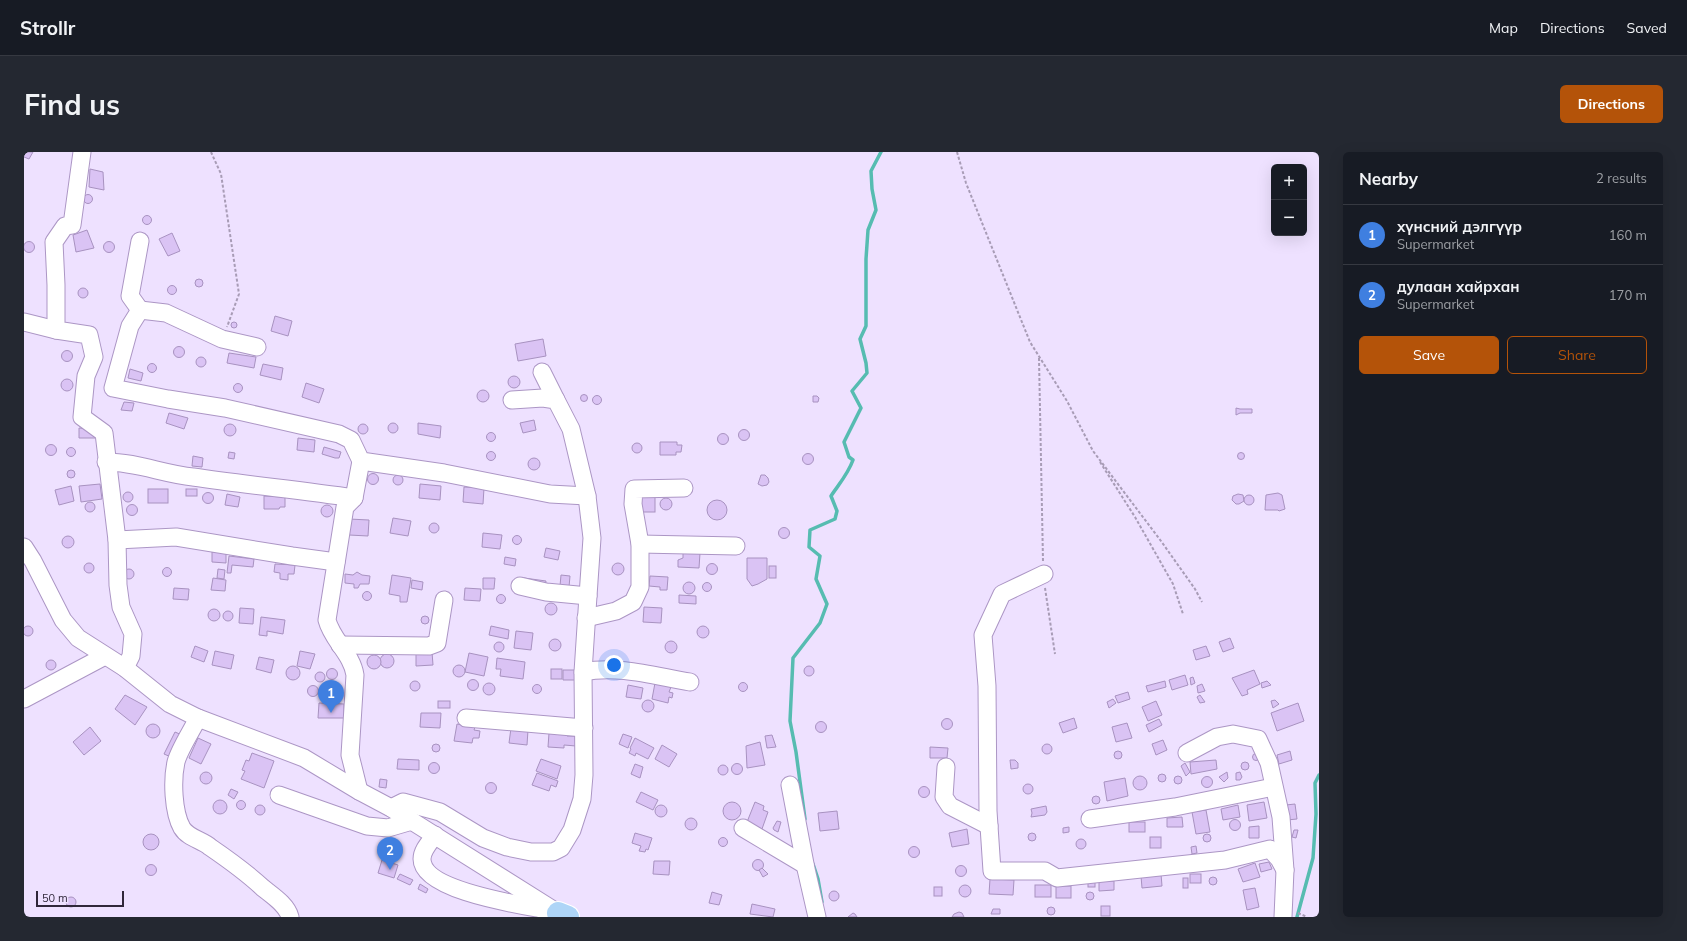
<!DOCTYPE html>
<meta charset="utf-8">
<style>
:root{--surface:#171b24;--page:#242831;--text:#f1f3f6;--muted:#9ea1a6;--line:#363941;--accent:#b45309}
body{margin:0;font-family:Mulish,sans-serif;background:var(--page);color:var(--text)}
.controls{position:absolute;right:12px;top:12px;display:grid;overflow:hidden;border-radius:6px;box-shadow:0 4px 16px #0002}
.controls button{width:36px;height:36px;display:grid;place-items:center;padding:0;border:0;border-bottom:1px solid var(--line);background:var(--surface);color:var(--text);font:20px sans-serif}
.scale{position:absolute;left:12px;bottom:10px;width:88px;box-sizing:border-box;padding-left:4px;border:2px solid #30273a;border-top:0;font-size:11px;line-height:14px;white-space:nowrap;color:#30273a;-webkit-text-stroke:3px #eee1ff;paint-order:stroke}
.you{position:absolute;left:590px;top:513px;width:14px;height:14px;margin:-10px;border:3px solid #fff;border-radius:50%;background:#1a73e8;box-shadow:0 0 0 6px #1a73e833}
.badge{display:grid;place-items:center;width:26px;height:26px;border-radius:50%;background:var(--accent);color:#fff;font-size:13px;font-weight:700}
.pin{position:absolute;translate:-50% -33px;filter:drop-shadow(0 1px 2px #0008)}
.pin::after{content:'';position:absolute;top:21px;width:14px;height:12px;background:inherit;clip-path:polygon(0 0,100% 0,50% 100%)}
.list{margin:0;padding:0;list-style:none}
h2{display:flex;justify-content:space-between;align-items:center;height:52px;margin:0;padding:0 16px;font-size:17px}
h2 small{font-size:13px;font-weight:400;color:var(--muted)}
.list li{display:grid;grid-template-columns:26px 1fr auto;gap:12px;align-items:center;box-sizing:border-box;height:60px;padding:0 16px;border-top:1px solid var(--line)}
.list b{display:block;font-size:15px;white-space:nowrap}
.list p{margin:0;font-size:13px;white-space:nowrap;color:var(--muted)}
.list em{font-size:13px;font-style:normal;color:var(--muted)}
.actions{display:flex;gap:8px;padding:12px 16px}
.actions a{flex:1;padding:9px 0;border:1px solid var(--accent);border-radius:6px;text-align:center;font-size:14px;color:var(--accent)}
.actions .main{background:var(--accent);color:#fff}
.map{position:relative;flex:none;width:1295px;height:765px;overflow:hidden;border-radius:6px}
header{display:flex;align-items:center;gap:24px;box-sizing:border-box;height:56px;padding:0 20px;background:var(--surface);border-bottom:1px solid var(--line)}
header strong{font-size:19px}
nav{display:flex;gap:22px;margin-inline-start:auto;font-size:14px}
.intro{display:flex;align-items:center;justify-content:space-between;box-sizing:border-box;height:96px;padding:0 24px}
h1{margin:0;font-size:28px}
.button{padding:10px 18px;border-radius:6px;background:var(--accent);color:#fff;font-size:14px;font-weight:700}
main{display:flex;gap:24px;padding:0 24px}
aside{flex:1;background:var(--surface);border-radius:6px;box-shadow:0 4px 16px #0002}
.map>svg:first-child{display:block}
</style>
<header>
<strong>Strollr</strong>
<nav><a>Map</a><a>Directions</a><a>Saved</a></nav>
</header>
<div class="intro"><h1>Find us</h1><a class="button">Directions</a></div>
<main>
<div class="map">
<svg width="1295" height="765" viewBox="0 0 1295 765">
<rect width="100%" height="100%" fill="#eee1ff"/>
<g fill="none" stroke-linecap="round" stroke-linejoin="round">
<g stroke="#56bcb1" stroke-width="3.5">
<path d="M781,667L772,600L766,569L769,506L796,471L803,452L792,427L796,404L785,395L786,378L811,367L813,359L807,344C815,332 824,322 829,308L825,305L820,290L837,256L828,239L843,221L842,211L836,187L842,174V107L844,78L852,58L848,37L847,19L857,0"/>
<polyline points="789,712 794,727 798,750"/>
<polyline points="1273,765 1289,706 1292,662 1291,631 1295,623"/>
</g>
</g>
<g fill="#dac3f4" stroke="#a892c0">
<polygon points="0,0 9,0 5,7 0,5"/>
<polygon points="66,17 79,20 80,38 65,35"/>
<circle cx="64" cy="47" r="4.5"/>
<circle cx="123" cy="68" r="4.5"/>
<polygon points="63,78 70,96 52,100 49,83"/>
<polygon points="148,81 156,99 144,104 135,87"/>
<circle cx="5" cy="95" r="5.5"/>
<circle cx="85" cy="95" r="5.5"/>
<circle cx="175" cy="131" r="4"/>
<circle cx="148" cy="138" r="4.5"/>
<circle cx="59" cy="141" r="5"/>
<polygon points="251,164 268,169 264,184 247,179"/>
<circle cx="210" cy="173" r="3"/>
<polygon points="519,187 522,204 494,209 491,192"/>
<circle cx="155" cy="200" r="5.5"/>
<circle cx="43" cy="204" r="5.5"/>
<polygon points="205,201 232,205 230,216 203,211"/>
<circle cx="177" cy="210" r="5"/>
<circle cx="128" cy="216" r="4.5"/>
<polygon points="239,212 259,216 257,228 236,223"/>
<polygon points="106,217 119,221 117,229 104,226"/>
<circle cx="490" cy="230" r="6"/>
<circle cx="43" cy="233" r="6"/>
<polygon points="282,231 300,237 295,251 278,245"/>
<circle cx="214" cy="236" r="4.5"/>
<circle cx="459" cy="244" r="6"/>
<circle cx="560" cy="246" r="3.5"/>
<circle cx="573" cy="248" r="4.5"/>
<polygon points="789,244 793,244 795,246 794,250 789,250"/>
<polygon points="100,250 110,251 108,259 97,258"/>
<polygon points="1212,256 1216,257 1228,257 1228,261 1216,261 1212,263"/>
<polygon points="145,261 164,266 160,277 142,271"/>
<polygon points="510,268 512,278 499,281 496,271"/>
<circle cx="369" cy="276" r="5"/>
<polygon points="394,271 417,274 416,286 394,282"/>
<circle cx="339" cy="277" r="5"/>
<circle cx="206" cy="278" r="6"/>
<polygon points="55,276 71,277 71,286 55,286"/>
<circle cx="720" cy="283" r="5.5"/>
<circle cx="467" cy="285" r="4.5"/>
<circle cx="699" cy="287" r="5.5"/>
<polygon points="274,286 291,288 290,300 273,298"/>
<polygon points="636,290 653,290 653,293 658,293 657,300 652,300 652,303 636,303"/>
<circle cx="613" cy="296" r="5"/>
<circle cx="27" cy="298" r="5.5"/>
<polygon points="300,295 317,300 315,306 311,306 298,302"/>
<circle cx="47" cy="300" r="4.5"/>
<circle cx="467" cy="304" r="4.5"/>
<polygon points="205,300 211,301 210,307 204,306"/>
<circle cx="1217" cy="304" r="3.5"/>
<circle cx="784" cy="307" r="5.5"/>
<polygon points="169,304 179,306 178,315 168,314"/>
<circle cx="510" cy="312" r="6"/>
<circle cx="47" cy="322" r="4"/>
<circle cx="349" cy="327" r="5.5"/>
<circle cx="374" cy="328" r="5"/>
<polygon points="737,323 741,323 744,326 745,330 743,333 738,334 734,332"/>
<polygon points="76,332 78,347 57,350 55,334"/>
<polygon points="396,332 417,334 416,348 395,346"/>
<polygon points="47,334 50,349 35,353 31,338"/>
<polygon points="440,335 460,336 459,352 439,350"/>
<rect x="124" y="337" width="20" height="14"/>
<rect x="162" y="337" width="11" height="7"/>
<circle cx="104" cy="345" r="5"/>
<circle cx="184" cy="346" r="5.5"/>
<polygon points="1254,341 1258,343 1261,357 1255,359 1254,358 1241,358 1242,343"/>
<polygon points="203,342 216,345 214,355 201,353"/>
<polygon points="1214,342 1219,343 1220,349 1215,352 1212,352 1208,348 1209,344"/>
<circle cx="1225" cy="348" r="5"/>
<rect x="617" y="343" width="14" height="17"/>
<polygon points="240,344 261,345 261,355 256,355 255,357 240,357"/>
<circle cx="642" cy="352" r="6"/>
<circle cx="693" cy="358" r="10"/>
<circle cx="66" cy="355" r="5"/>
<circle cx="108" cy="358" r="5.5"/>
<circle cx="303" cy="359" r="6"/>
<polygon points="369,366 387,369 384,384 366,381"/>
<polygon points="325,367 345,368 344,384 325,383"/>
<circle cx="410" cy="376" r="5"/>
<circle cx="760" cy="381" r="5.5"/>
<polygon points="459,381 478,383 476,397 458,395"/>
<circle cx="493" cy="388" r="4.5"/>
<circle cx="44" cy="390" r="6"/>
<polygon points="522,396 536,399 534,408 520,405"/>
<polygon points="188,400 202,401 202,411 188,410"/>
<polygon points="659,401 676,401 675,416 654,415 654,408 659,406"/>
<polygon points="205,404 230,407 229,415 208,413 207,421 203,421"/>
<polygon points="481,405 492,407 491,414 480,412"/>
<polygon points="723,406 743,406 743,427 734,432 728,434 723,427"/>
<circle cx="594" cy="417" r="6"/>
<circle cx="65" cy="416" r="5"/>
<circle cx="688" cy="417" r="5.5"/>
<polygon points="251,412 271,413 270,422 264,422 264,428 256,427 256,421 250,420"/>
<rect x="745" y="414" width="7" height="12"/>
<circle cx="143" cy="420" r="4.5"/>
<polygon points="194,417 201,418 200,427 193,426"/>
<circle cx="105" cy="422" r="5"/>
<polygon points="333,420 338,423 346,424 345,432 336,432 334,436 330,436 330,432 321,431 321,422 329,423"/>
<polygon points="368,423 387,426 383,450 376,450 376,444 365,442"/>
<polygon points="537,423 546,424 545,435 536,434"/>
<polygon points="626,424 644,425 643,438 636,438 636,435 625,434"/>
<polygon points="189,426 202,428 201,439 187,438"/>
<polygon points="459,426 471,426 470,437 459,437"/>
<polygon points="500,426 522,429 521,436 498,432"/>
<polygon points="388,428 399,430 398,438 387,436"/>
<circle cx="665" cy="436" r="6"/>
<circle cx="683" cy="435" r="4.5"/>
<polygon points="150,436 165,437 164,448 149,447"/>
<polygon points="441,436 457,437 456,449 440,448"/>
<circle cx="343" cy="444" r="4.5"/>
<circle cx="477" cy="447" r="4.5"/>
<polygon points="655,443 672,444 672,452 655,451"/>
<circle cx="527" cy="457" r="6"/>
<polygon points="620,455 638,456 637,471 619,470"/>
<polygon points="216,456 230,457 229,472 215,471"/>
<circle cx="190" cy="463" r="6"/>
<circle cx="204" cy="464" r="5"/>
<circle cx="401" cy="468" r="4"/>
<polygon points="237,465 261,468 259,482 243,479 243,484 235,483"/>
<circle cx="4" cy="479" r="5"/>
<circle cx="679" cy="480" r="6"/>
<polygon points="467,474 485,478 484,487 465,483"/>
<polygon points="492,479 509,481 507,498 490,496"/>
<polygon points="1206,486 1210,496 1199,500 1195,490"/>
<circle cx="531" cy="493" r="6"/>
<circle cx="647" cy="495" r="6"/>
<circle cx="475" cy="495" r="5"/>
<polygon points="171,494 184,499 180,510 167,505"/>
<polygon points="1182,494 1186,504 1172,508 1169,498"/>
<polygon points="191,499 210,503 207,517 188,513"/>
<polygon points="276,499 291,502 286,517 273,514"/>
<polygon points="408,500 409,513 392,514 392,501"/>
<polygon points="445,501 464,505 460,524 441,520"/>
<circle cx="363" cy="509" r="7"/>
<circle cx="350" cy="510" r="7"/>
<polygon points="235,505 250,508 247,521 232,517"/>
<polygon points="473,506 501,510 499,527 476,524 477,517 472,517"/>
<circle cx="27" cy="513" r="5"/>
<circle cx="435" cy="519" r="6"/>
<circle cx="269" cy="521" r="7"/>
<circle cx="785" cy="519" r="5"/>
<circle cx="308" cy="522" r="5.5"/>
<rect x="527" y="517" width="11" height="10"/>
<polygon points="539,518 552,518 551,528 539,528"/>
<polygon points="1230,518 1236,532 1223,538 1224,542 1218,544 1208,526"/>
<circle cx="296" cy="525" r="5"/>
<polygon points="1161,523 1164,533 1148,538 1145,528"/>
<polygon points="1169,525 1171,531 1167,533 1166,526"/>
<circle cx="449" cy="533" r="5.5"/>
<circle cx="391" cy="534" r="5"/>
<polygon points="1141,529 1142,535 1124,540 1122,534"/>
<polygon points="1243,529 1247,533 1238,536 1237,531"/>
<circle cx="719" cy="535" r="4.5"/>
<circle cx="465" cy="537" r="6"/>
<polygon points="631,531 647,535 645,540 649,541 648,546 645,545 644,551 628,547"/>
<polygon points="1178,532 1181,539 1174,541 1173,534"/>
<circle cx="513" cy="537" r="4.5"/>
<polygon points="604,533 619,536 617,547 602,545"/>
<circle cx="289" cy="539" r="5.5"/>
<polygon points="1104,540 1106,547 1094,551 1091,544"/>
<polygon points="101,543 123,555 111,573 91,557"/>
<polygon points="1176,543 1181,550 1176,551 1173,545"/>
<polygon points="1089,547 1092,551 1085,556 1083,550"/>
<polygon points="1251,548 1255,552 1249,556 1247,549"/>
<circle cx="624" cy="554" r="6"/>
<rect x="414" y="549" width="12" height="7"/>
<polygon points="1132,549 1138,563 1124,569 1118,555"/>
<polygon points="295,551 320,552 320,566 294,566"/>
<polygon points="1274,551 1280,569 1253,579 1247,561"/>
<polygon points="397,561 417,561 416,576 396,575"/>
<polygon points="1050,566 1053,576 1039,581 1035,571"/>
<circle cx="923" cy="572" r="5.5"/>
<polygon points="1135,567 1138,573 1125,580 1122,573"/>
<circle cx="797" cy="575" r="5.5"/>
<polygon points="1103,571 1108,586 1092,590 1088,575"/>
<circle cx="129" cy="579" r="7"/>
<polygon points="433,572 451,575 450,578 456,579 455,586 449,586 448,591 430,589"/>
<polygon points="66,575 77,589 60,603 49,590"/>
<polygon points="487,576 504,578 503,593 485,591"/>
<polygon points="151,580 158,583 147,605 140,602"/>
<polygon points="525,581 543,582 543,584 553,584 552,594 540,593 540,596 524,595"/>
<polygon points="599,582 608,585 604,596 595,592"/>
<polygon points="748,583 752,595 743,596 741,584"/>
<polygon points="174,586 187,592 177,612 165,606"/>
<polygon points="611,586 630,596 624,607 612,601 611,604 605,601 607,597 606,596"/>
<polygon points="1139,588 1143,598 1132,603 1128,592"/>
<polygon points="736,590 741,613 723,616 722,594"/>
<circle cx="412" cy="596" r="4"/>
<circle cx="1023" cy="597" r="5"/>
<polygon points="638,593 653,602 645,615 631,607"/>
<polygon points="906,595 924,596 923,606 906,606"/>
<polygon points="1266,599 1268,608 1255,612 1253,603"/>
<circle cx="1094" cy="603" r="4"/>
<polygon points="228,601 250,609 240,636 217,627 221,619 218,618 222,608 225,609"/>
<circle cx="1232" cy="605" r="3.5"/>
<polygon points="374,607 395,608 395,618 373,617"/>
<polygon points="517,607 537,614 533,627 512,619"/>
<polygon points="986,608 991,608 994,611 994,616 987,617"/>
<polygon points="1192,608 1193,617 1167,622 1166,610"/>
<circle cx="1221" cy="614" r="4"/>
<circle cx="410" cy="616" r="5.5"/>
<polygon points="1161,611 1166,620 1162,624 1157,614"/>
<circle cx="713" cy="617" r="5.5"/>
<polygon points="611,612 619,615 616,626 607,622"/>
<circle cx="699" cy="618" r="5"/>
<polygon points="1203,620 1204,626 1200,630 1195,625"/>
<polygon points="1216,620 1218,625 1216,628 1212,628 1212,621"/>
<circle cx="182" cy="626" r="6"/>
<polygon points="513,621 534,629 532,635 527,633 525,639 508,633"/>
<circle cx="1138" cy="626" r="4"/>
<circle cx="1154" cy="628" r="4"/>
<circle cx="1183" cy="630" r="5.5"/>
<circle cx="1116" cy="631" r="7"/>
<polygon points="1101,626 1104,644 1083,649 1080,630"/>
<polygon points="356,627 363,628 362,636 355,635"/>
<circle cx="467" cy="636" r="5.5"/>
<circle cx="1004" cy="637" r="5"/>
<circle cx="900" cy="640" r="5.5"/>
<polygon points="207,637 214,640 210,647 204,643"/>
<polygon points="617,640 634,648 629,658 612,650"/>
<circle cx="1072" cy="648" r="4"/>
<circle cx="196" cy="655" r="7"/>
<circle cx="217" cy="653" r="4.5"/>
<polygon points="731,650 740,654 739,658 744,660 738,677 723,670"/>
<polygon points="1240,650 1243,666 1225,669 1223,653"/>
<circle cx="708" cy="659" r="9"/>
<polygon points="1271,652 1273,667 1263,668 1262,653"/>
<circle cx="236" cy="658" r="5"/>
<polygon points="1214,653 1216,665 1199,668 1197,657"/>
<circle cx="637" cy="659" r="6"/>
<polygon points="1022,654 1023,660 1021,663 1007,665 1008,661 1007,657"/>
<polygon points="1182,658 1186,680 1172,682 1168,660"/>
<polygon points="813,659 815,677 796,679 794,661"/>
<polygon points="1158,665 1159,675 1143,675 1143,666"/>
<circle cx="667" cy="672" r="6"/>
<circle cx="1211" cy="673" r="5.5"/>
<polygon points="753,669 757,670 754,680 750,678 749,676"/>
<rect x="1105" y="670" width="16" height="10"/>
<polygon points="1235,674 1235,686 1225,686 1225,675"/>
<polygon points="1045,675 1045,680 1039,681 1039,676"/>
<polygon points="943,677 945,692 928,695 925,681"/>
<polygon points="1270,678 1274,678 1272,686 1268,685"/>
<circle cx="1008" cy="685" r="4"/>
<polygon points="611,681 628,686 624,698 622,697 621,700 615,699 617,694 608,691"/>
<circle cx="1183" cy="686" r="4"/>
<circle cx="127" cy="690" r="8"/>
<rect x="1126" y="685" width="11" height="11"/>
<circle cx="699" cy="690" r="4.5"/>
<circle cx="1057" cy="692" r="5"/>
<polygon points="1172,694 1173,701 1168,702 1167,695"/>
<circle cx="890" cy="700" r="5.5"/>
<circle cx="734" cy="713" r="5.5"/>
<polygon points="358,708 374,713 370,726 354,721"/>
<polygon points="630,709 646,709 645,723 629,722"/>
<polygon points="1245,710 1248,717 1237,720 1235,712"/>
<polygon points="1231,711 1236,725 1219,730 1214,717"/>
<circle cx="127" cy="718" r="5.5"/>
<circle cx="937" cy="719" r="5.5"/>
<polygon points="738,716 744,722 739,725 735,718"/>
<polygon points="376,722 389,728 386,733 373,727"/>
<polygon points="1137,722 1138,734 1118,736 1117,724"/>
<rect x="1166" y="722" width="11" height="9"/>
<circle cx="1189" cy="729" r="4"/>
<rect x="1159" y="726" width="5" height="10"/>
<polygon points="966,727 990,728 989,743 965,742"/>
<polygon points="1075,729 1090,729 1090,738 1075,739"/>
<rect x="1064" y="730" width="7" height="5"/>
<polygon points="396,732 404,737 402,741 394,737"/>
<rect x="1011" y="733" width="16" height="12"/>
<circle cx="941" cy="739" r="6"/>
<rect x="1032" y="734" width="15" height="12"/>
<rect x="910" y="735" width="8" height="9"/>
<polygon points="1231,736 1235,755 1223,758 1219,738"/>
<circle cx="810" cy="744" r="5"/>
<circle cx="1066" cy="744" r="4"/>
<polygon points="688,740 698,743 695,753 685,751"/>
<circle cx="47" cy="750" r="5"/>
<polygon points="728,752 751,757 749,765 726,762"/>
<rect x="1077" y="754" width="9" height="10"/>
<circle cx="1027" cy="759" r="4"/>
<polygon points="969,757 976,757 976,762 967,762"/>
<polygon points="935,760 938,761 940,765 928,765 930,762"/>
<polygon points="829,761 831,762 833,765 824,765"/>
</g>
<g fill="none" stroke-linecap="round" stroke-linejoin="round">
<defs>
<g id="minor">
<polyline points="58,0 48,73 41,74 30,90 32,133 32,178 65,183 70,205 62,224 58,265 80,281 93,388 94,433 97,455 109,482 107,504 101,516"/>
<polyline points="116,89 106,144 116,158 106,174 89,236 144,247 201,256 315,282 327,288 337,309 420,321 526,342 563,344"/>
<polyline points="116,158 142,161 198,187 233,195"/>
<polyline points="0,170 32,178"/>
<polyline points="518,220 532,248"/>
<polyline points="488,248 519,246 532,248 547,277 563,344 568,386 564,444"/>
<path d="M82,310C112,310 140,322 169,325C223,333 276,338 330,346"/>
<polyline points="93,388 152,385 268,404 312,410"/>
<polyline points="616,392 712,394"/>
<polyline points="0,395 9,409 39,468 54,486 101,516 146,552 174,566 280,606 335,639 367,656 534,761"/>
<polyline points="1020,422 978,442 959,483 963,534 964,659 968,719 1021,719 1033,726 1201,708 1246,697 1255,707 1261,718"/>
<polyline points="562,466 592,459 609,450 616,435 616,392 609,352 610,337 660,336"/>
<polyline points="316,493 405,494 413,491 420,448"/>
<path d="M559,520C595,513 630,524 666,530"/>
<polyline points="0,547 81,504"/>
<path d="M174,566C168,578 155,598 152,610C148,628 149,660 158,676C164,686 178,688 186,695C205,708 223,721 239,736C249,744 263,753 266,765"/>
<polyline points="442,566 560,576"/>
<polyline points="1163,601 1193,585 1209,582 1234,587 1245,611 1257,665 1261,718 1259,765"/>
<polyline points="922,615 920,645 926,654 965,674"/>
<polyline points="766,633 782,717 793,765"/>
<path d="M335,639L326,603L331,523C328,502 308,488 303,468L321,355L330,346L337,309"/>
<polyline points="255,643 343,674 364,676 388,669"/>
<polyline points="367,656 379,650 416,660 459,686 483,695 507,700 529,700 537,696 548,678 558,647 560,623 559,520 564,444 522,440 496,434"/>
<polyline points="1066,667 1151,655 1249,635"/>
<polyline points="719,676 781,713"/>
<path d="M411,683C406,690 398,698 398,707C398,739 498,753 523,758"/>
</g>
<polyline id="major" points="534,761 544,765"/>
</defs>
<use href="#minor" stroke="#ac96c5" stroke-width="19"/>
<use href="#major" stroke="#fff" stroke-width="24"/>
<g stroke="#a89cb6" stroke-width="2" stroke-dasharray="3 2" stroke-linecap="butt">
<polyline points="187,0 197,22 215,142 203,175"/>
<polyline points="933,0 942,31 1006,190 1043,249 1069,299 1137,389 1171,437 1178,450"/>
<polyline points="1015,206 1019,409"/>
<polyline points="1076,310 1111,365 1149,432 1159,462"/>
<polyline points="1021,436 1031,502"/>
<polyline points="1274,761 1283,765"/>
</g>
<use href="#minor" stroke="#fff" stroke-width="17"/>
<use href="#major" stroke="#aed5f7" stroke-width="22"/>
</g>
</svg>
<div class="controls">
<button>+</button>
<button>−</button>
</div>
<div class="scale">50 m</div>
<div class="you"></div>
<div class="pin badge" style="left:307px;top:561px;background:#3f7fe0">1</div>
<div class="pin badge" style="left:366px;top:718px;background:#3f7fe0">2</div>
</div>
<aside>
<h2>Nearby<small>2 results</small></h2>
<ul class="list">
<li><span class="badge" style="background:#3f7fe0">1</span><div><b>хүнсний дэлгүүр</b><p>Supermarket</p></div><em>160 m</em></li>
<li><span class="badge" style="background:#3f7fe0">2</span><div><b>дулаан хайрхан</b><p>Supermarket</p></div><em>170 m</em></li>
</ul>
<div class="actions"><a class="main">Save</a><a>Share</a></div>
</aside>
</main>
